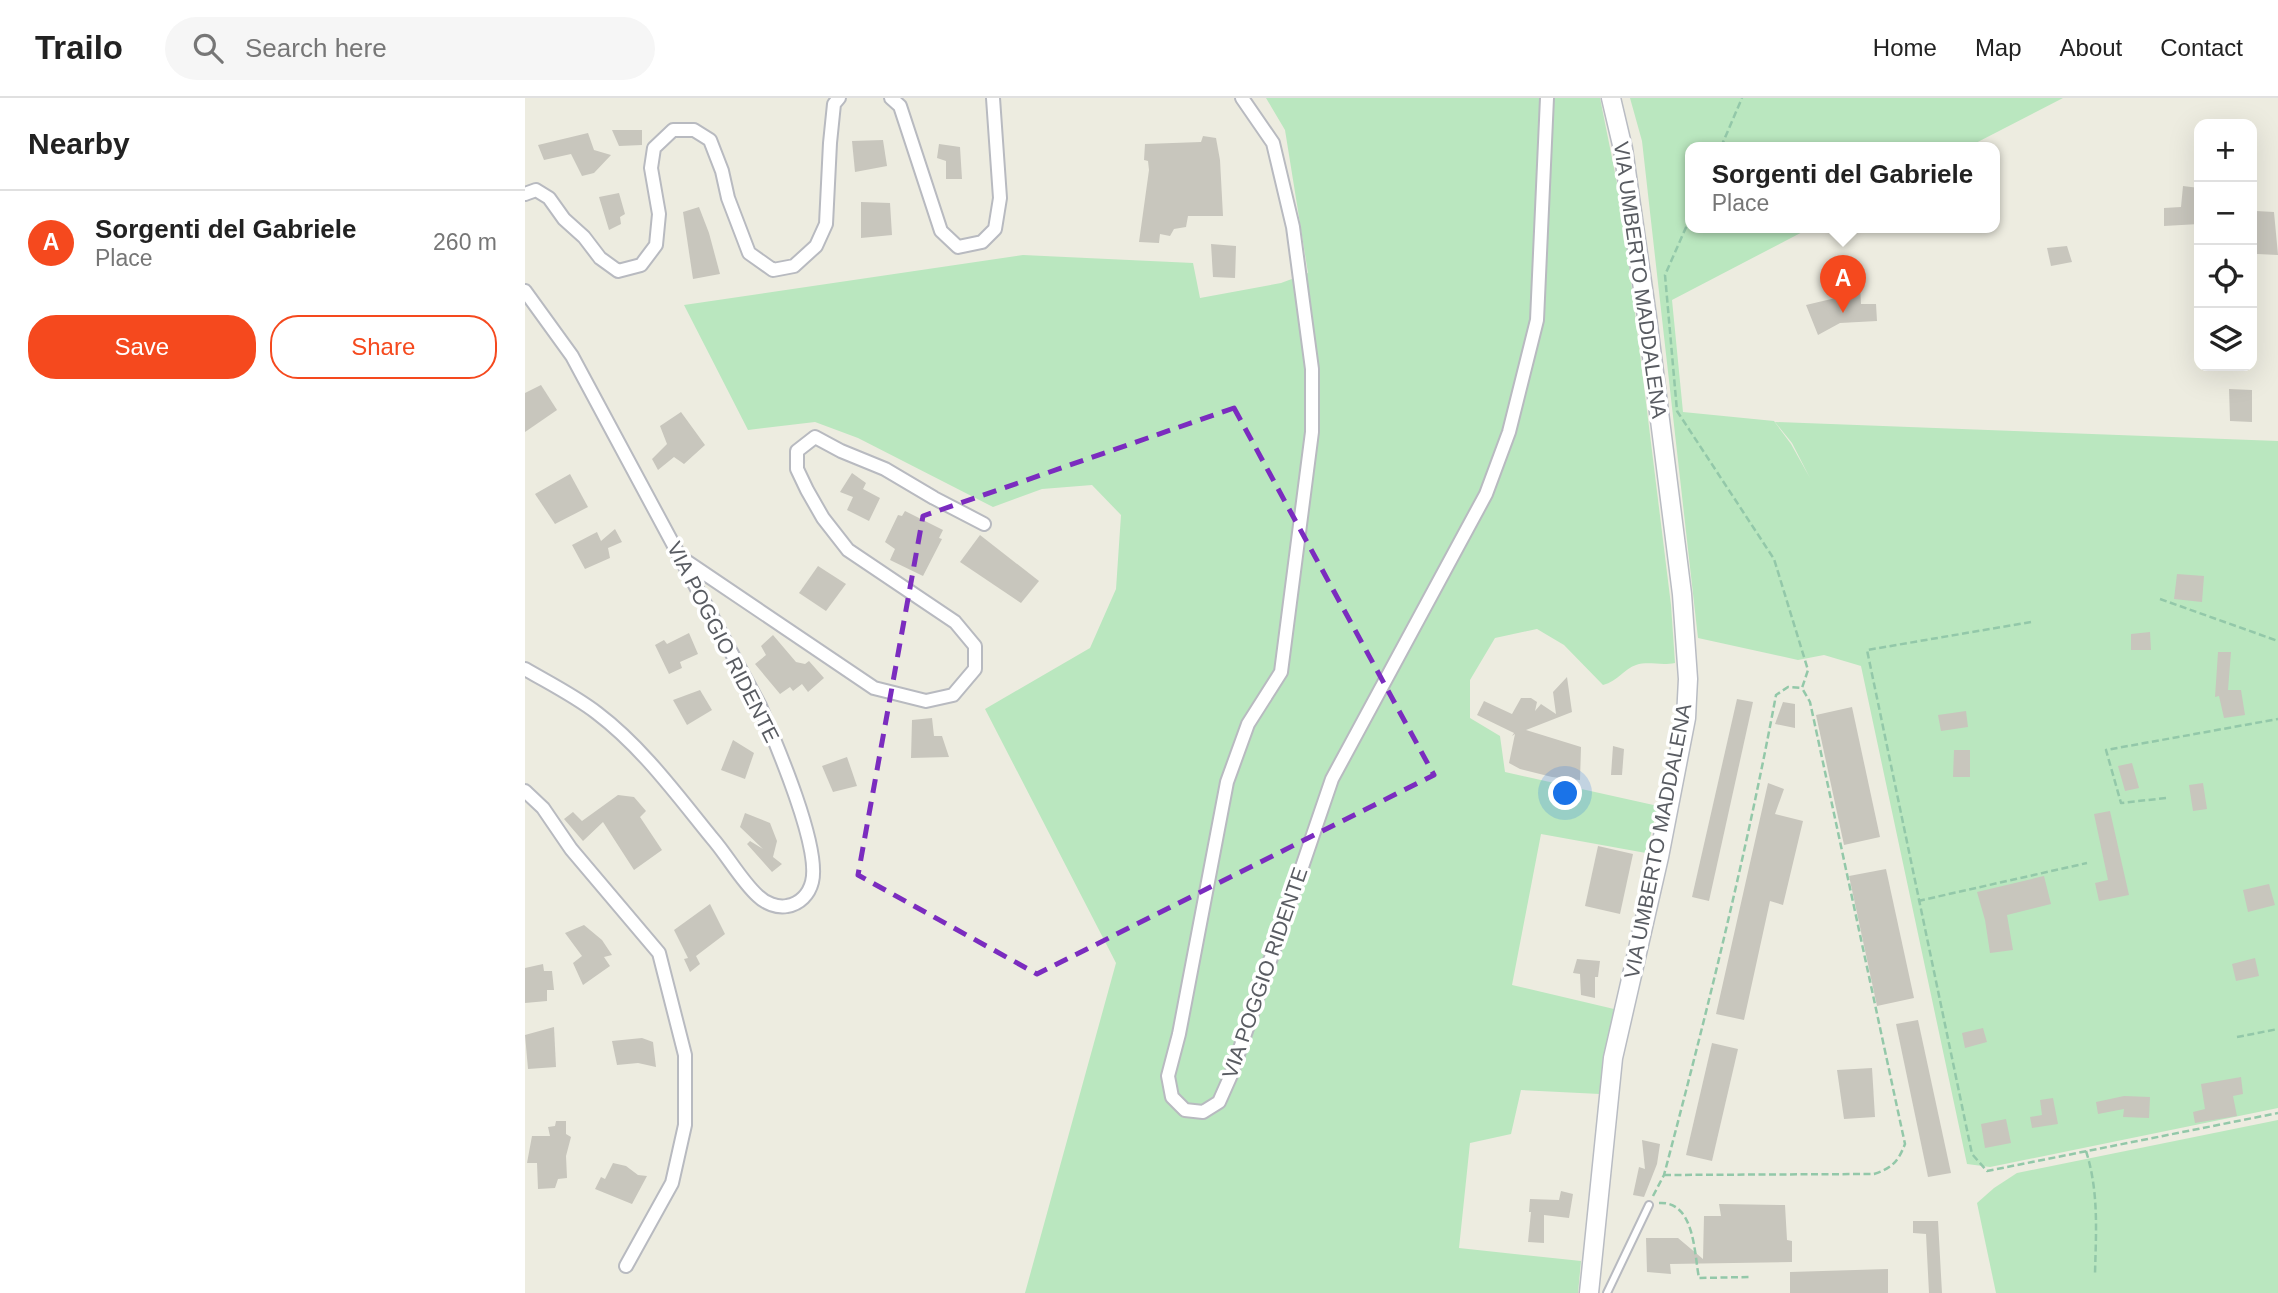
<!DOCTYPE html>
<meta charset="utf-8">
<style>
:root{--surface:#fff;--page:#f6f6f6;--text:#222;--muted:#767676;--line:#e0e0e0;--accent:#f5491e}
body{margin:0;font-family:Helvetica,sans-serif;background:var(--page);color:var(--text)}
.controls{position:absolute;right:21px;top:21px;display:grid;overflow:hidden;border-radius:14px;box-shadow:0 7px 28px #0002}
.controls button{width:63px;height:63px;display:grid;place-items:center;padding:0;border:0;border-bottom:2px solid var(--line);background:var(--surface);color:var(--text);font:35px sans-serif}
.you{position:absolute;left:1041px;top:696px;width:24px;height:24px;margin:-18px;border:5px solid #fff;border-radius:50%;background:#1a73e8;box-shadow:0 0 0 10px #1a73e833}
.badge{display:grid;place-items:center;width:46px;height:46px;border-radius:50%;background:var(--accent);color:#fff;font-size:23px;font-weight:700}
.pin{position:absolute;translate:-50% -58px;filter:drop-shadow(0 2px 4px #0008)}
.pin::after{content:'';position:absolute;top:37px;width:24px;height:21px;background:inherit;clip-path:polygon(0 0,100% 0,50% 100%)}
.popup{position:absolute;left:1160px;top:44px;width:315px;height:91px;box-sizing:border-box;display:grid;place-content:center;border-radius:14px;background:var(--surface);filter:drop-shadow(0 2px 5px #0005);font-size:23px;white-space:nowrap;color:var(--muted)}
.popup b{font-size:26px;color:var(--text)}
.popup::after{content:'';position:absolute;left:50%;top:100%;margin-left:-14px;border:14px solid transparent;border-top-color:var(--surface)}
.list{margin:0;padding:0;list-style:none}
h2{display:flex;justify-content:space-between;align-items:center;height:91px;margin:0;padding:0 28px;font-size:30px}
h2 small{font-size:23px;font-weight:400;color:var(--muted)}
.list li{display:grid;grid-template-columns:46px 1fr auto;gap:21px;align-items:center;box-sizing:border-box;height:105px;padding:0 28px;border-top:2px solid var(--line)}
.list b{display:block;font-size:26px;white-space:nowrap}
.list p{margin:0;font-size:23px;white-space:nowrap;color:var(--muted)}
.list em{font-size:23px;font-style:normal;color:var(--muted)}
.actions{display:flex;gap:14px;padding:21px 28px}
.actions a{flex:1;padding:16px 0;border:2px solid var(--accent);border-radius:28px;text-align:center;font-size:24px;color:var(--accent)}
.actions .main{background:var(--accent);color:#fff}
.icon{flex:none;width:38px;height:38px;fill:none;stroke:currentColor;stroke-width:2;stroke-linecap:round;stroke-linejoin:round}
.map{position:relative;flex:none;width:1753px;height:1195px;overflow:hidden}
header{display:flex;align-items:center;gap:42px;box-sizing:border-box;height:98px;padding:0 35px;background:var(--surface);border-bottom:2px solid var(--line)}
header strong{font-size:33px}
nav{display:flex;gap:38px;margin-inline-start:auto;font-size:24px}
.search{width:490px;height:63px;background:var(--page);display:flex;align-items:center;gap:18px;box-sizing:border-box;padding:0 24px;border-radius:38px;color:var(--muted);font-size:26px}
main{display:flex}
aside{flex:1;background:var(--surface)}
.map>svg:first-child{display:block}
</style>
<header>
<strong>Trailo</strong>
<div class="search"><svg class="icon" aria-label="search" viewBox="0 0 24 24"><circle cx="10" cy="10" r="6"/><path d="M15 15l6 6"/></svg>Search here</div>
<nav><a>Home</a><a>Map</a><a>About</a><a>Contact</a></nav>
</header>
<main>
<aside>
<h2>Nearby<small></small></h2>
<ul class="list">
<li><span class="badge">A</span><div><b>Sorgenti del Gabriele</b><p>Place</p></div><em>260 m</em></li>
</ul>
<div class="actions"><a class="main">Save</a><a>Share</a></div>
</aside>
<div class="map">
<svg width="1753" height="1195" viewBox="0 0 1753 1195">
<rect width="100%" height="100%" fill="#edece0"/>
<g fill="#bae7bf">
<path d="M741,0H1075L1097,110L1146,507L1150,565C1135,568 1124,563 1111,567C1099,571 1093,583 1078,587L1039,547L1012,531L970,540L945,582V620L975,638L980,674L1133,708L1121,755L1016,736L987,887L1089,911L1079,955L1075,996L996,992L986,1036L945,1045L934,1150L1056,1163L1053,1195H500L591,865L460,611L565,550L591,491L596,417L567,387L517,391L468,409L333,340L290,324L223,332L159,207L498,157L668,165L675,200L756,185L783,175L760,32Z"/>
<polygon points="1105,0 1538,0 1443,49 1166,49 1166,129 1287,129 1147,202 1158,314 1249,323 1266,346 1285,380 1267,345 1250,324 1753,343 1753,1010 1465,1069 1442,1066 1336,568 1299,557 1273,562 1173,540 1117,43"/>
<polygon points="1753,1022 1753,1195 1471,1195 1452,1105 1469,1090 1492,1075"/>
</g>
<g fill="#c8c6bd">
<polygon points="87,32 117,32 117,47 94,48"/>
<polygon points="63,35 69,52 86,57 69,75 57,78 46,56 19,62 13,47"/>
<polygon points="678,38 691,40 695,62 698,118 663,118 661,129 649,131 645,138 635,136 634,145 614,144 624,72 623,63 619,62 620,46 676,44"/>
<polygon points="358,42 362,68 330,74 327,43"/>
<polygon points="414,46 435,49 437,81 421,81 421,63 412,60"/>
<polygon points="1658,88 1674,90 1674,126 1639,128 1639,110 1656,109"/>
<polygon points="94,95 100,116 95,119 96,126 84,132 74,99"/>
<polygon points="336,104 365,105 367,137 336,140"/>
<polygon points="174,109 184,135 195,176 168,181 158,114"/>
<polygon points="1731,113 1749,114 1753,157 1732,156"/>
<polygon points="686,146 711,148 710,180 688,179"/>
<polygon points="1542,148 1547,164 1526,168 1522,150"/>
<polygon points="1334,165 1336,206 1351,206 1352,223 1315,225 1293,237 1281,207 1319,198"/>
<polygon points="16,287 32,312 0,334 0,295"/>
<polygon points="1704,291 1727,292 1727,324 1705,323"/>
<polygon points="156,314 180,347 159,366 149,359 133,372 127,361 142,346 135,328"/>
<polygon points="327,375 341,385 338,391 355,400 344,423 322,412 328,399 315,394"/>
<polygon points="45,376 63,409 30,426 10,396"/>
<polygon points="380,413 418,432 414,440 417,441 398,478 365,462 370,451 360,444 373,417 377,418"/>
<polygon points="90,431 97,444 83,450 85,460 60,471 47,447 72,434 76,443"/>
<polygon points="455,437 514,483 496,505 435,464"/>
<polygon points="293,468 321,486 301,513 274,495"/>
<polygon points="1652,476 1679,478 1677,504 1649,501"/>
<polygon points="1625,534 1626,552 1606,552 1606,536"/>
<polygon points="164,535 173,556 155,564 157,570 144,576 130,547 139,542 142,546"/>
<polygon points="248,537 271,564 280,566 284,563 299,580 283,594 277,586 268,593 265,589 255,596 230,566 241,557 236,548"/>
<polygon points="1693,554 1706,554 1703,592 1716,592 1720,617 1699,620 1694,598 1690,599"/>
<polygon points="1042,579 1047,614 1001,632 1056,649 1055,682 1027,679 995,671 984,665 990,636 987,638 989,635 952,617 959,603 987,616 996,600 1006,600 1012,604 1010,613 1016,606 1031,616 1028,594"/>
<polygon points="175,592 187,612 162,627 148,602"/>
<polygon points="1212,601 1228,604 1184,803 1167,799"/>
<polygon points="1258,604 1270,606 1270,630 1250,626"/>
<polygon points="1327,609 1355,739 1319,747 1291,617"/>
<polygon points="1441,613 1443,629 1416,633 1413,617"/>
<polygon points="407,620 409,638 417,638 424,659 386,660 387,622"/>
<polygon points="208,642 229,655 220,681 196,672"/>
<polygon points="1088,648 1099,651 1097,677 1086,677"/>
<polygon points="1429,652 1445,652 1445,679 1428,679"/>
<polygon points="322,659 332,688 308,694 297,668"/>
<polygon points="1607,665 1614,690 1600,693 1593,668"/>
<polygon points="1243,685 1259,691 1250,716 1278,723 1258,807 1245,803 1219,922 1191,916"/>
<polygon points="1678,685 1682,711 1668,713 1664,687"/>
<polygon points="93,697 109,699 121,713 115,719 137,752 109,772 78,724 58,743 39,721 48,714 57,723"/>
<polygon points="1585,713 1604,797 1574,803 1570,785 1583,782 1569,716"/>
<polygon points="220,715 245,725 252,743 248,759 257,766 247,774 222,746 225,743 238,751 215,729"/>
<polygon points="1073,748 1108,756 1095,816 1060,808"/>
<polygon points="1361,771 1389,900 1352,908 1324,778"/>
<polygon points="1519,778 1526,806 1482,817 1488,852 1465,855 1460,822 1452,794"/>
<polygon points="1744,786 1750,807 1723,814 1718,792"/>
<polygon points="185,806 200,836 171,858 175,866 165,874 159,861 163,860 149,832"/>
<polygon points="59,827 77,842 87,857 79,859 85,868 58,887 48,865 57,858 40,835"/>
<polygon points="1730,860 1734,878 1711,883 1707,866"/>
<polygon points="1052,861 1075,863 1073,879 1070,879 1070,900 1056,897 1055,876 1048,875"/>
<polygon points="18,866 19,873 27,873 29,892 22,892 22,903 0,905 0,870"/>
<polygon points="1393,922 1426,1075 1403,1079 1371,926"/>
<polygon points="29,929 31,969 3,971 0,937"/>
<polygon points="1458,930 1462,944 1440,950 1437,935"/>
<polygon points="117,940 128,944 131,969 113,965 92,967 87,943"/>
<polygon points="1187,945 1213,951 1187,1063 1161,1057"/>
<polygon points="1347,970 1350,1019 1319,1021 1312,972"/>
<polygon points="1716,979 1718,996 1708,998 1712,1018 1670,1025 1668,1014 1680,1011 1676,986"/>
<polygon points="1599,998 1625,999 1624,1020 1598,1019 1599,1011 1573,1016 1571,1004"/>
<polygon points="1528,1000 1533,1026 1507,1030 1505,1019 1517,1017 1515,1002"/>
<polygon points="1481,1021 1486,1045 1460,1050 1456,1026"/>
<polygon points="31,1023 41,1023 41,1036 46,1039 41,1058 42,1080 33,1081 30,1090 13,1091 12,1065 2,1065 7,1038 25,1038 23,1029 30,1028"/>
<polygon points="1117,1042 1135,1046 1132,1066 1119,1099 1108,1097 1114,1069 1120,1071"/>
<polygon points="88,1065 101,1068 113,1077 122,1078 107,1106 70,1091 76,1079 80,1081"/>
<polygon points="1036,1093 1048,1096 1044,1120 1019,1117 1019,1145 1003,1144 1006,1114 1004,1114 1005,1101 1034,1102"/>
<polygon points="1194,1106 1260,1107 1262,1142 1267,1143 1267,1164 1145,1166 1146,1176 1122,1174 1121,1140 1153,1140 1178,1161 1179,1118 1196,1118"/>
<polygon points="1388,1123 1413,1123 1417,1195 1404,1195 1401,1136 1388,1135"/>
<polygon points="1363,1171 1363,1195 1265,1195 1265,1174"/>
</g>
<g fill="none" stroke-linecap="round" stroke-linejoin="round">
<defs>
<polyline id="lane" points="1082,1195 1124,1107"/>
<g id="street">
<polyline points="366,0 375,8 416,133 433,149 457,144 470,131 475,100 468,0"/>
<polyline points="717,0 748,45 768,129 787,271 787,334 756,574 723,626 702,684 654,936 643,978 647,999 660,1012 678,1014 694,1004 706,977 807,681 961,396 984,334 1012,222 1022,0"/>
<polyline points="0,96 11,92 24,100 39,121 59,139 75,160 93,173 116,167 131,147 134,116 126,70 129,50 148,32 169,32 185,42 197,73 203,100 224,155 248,172 269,168 291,148 301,126 305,45 309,6 314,0"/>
<path d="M0,193L47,258L235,608C250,643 296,749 287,784C284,796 275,806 262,808C252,810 240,805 233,798C217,784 202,757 187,740C152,697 117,649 72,615C50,598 24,585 0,571"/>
<polyline points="155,459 349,590 401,603 428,597 450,571 450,548 430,524 323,452 298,420 282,392 272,371 272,353 290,339 316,353 360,371 409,400 459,426"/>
<polyline points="0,693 18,710 46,751 134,855 160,957 160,1027 147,1085 101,1168"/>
</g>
<polyline id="secondary" points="1064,1195 1088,960 1134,759 1161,620 1163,581 1157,496 1122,219 1098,51 1086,0"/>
</defs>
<use href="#lane" stroke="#b8bac0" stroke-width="10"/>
<use href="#street" stroke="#b8bac0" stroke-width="16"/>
<use href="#secondary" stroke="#b9bcc3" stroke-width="21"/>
<g stroke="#93c8a9" stroke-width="2.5" stroke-dasharray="7 3.5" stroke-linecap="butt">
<polyline points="1196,49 1217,0"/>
<polyline points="1635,501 1753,543"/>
<polyline points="1506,524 1342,552 1447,1056 1462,1073 1753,1015"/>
<polyline points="1641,700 1596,705 1581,652 1753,621"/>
<polyline points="1393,803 1562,765"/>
<polyline points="1712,939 1753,931"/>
<path d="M1561,1053C1574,1094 1571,1134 1570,1176"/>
<path d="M1139,1077L1349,1076C1367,1070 1373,1064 1380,1046L1285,604L1277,590"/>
<path d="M1128,1098L1139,1077C1181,918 1221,758 1251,597L1263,589L1277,590L1283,572L1249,461L1152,313L1140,177L1166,118"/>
<path d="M1134,1105C1170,1103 1169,1155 1174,1180L1224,1179"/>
</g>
<use href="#lane" stroke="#fff" stroke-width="6"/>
<use href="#street" stroke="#fff" stroke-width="12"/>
<use href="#secondary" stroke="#fff" stroke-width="18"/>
</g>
<path fill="none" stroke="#7b2cbf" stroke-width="5" stroke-dasharray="14 9" stroke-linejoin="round" d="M709,310L909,677L512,876L333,777L398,418Z"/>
<g text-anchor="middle" stroke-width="7" stroke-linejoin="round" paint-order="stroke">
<g font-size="21" fill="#595c62" stroke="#fff">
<text transform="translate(1115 182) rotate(82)" y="7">VIA UMBERTO MADDALENA</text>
<text transform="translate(198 544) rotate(63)" y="7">VIA POGGIO RIDENTE</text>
<text transform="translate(1133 743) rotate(-79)" y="7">VIA UMBERTO MADDALENA</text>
<text transform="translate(740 875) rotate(-71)" y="7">VIA POGGIO RIDENTE</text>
</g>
</g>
</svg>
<div class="controls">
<button>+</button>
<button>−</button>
<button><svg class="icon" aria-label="locate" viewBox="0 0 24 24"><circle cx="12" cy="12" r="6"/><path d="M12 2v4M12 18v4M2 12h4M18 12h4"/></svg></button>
<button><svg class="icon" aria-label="layers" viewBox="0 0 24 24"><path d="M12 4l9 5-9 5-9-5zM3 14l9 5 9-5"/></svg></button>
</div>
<div class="you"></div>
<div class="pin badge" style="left:1318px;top:215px">A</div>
<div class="popup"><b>Sorgenti del Gabriele</b>Place</div>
</div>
</main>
